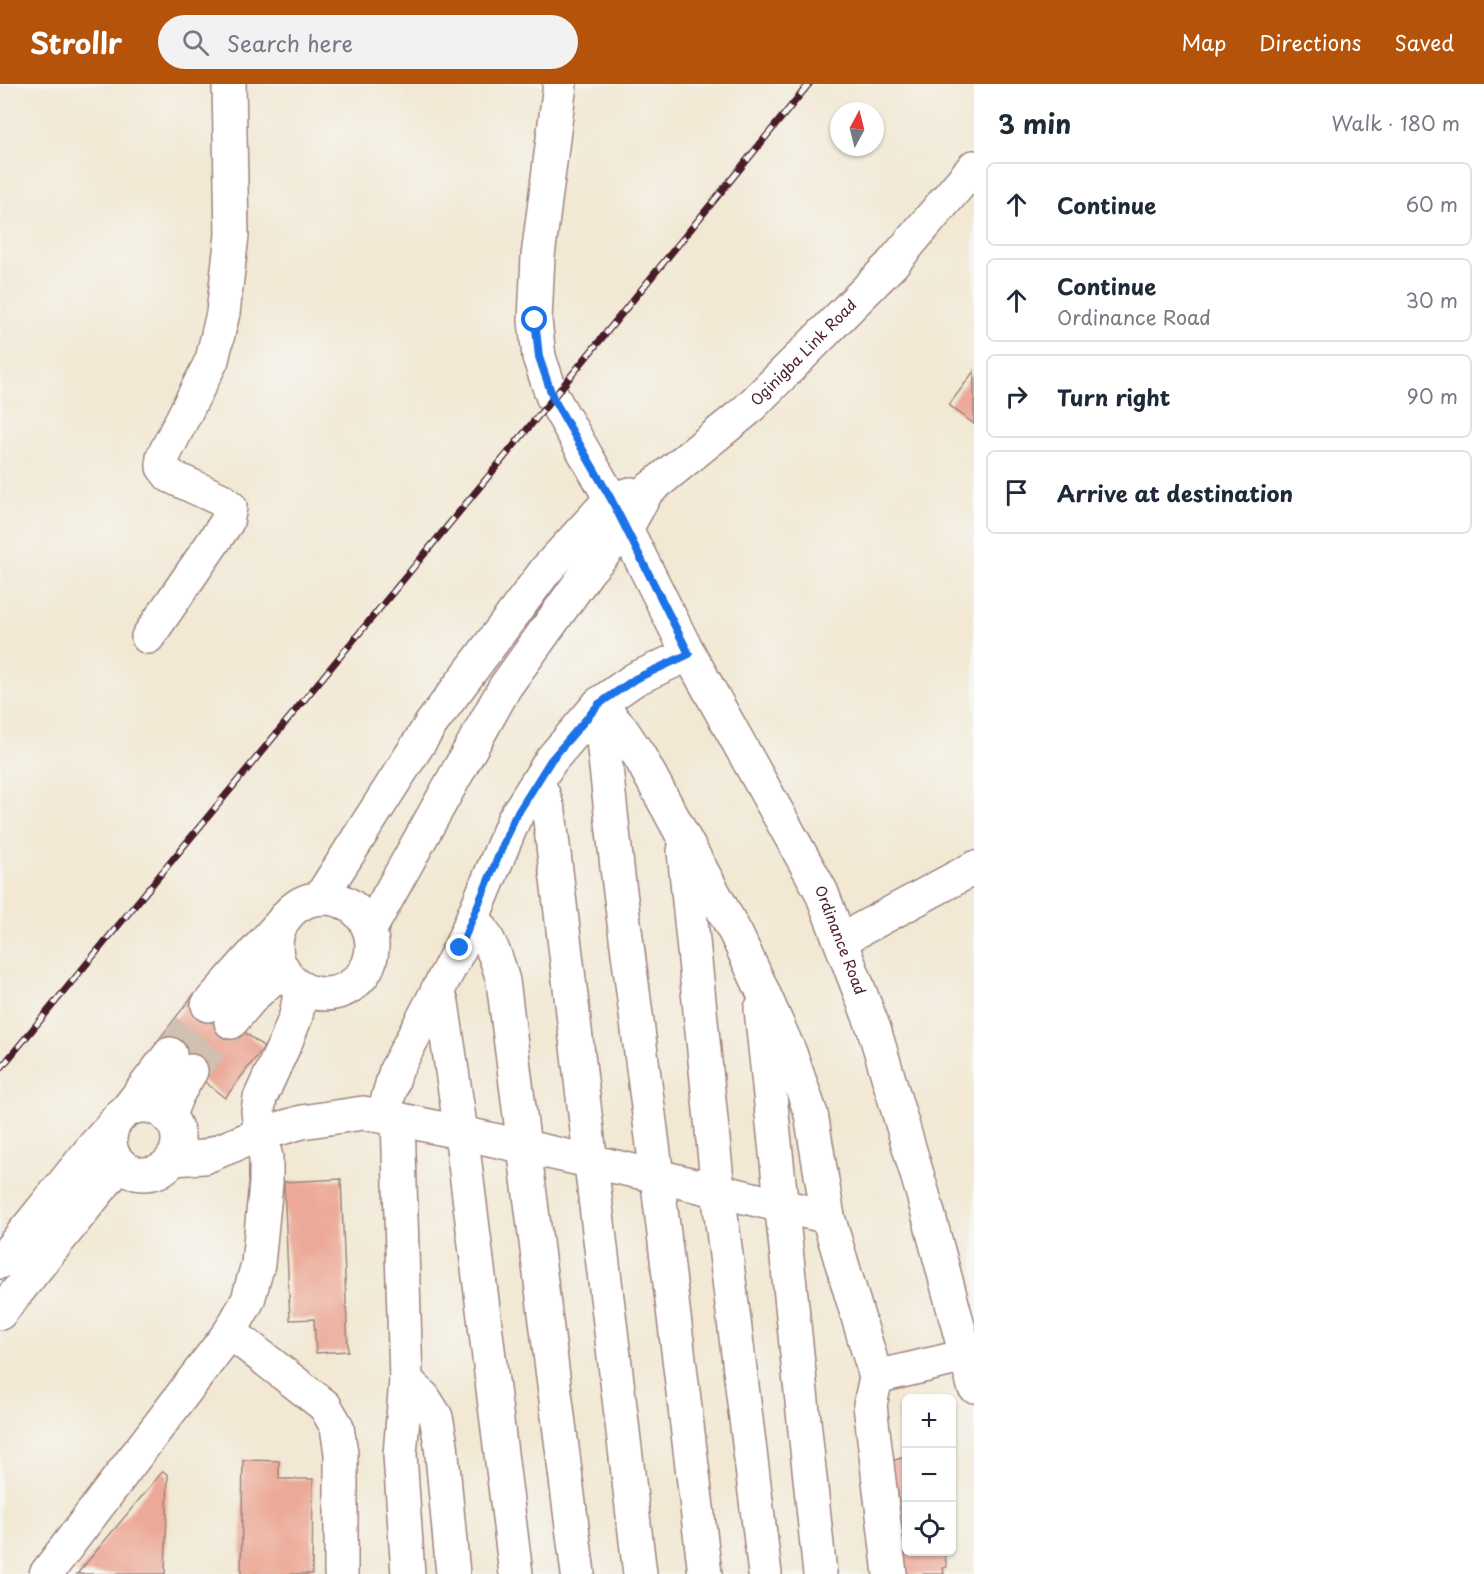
<!DOCTYPE html>
<meta charset="utf-8">
<style>
:root{--surface:#fff;--page:#f2f2f3;--text:#1f2937;--muted:#747a83;--line:#e0e1e3;--accent:#b45309}
body{margin:0;font-family:"Playpen Sans",sans-serif;background:var(--page);color:var(--text)}
.controls{position:absolute;right:18px;bottom:18px;display:grid;overflow:hidden;border-radius:9px;box-shadow:0 2px 4px #0004}
.controls button{width:54px;height:54px;display:grid;place-items:center;padding:0;border:0;border-bottom:2px solid var(--line);background:var(--surface);color:var(--text);font:30px sans-serif}
.compass{position:absolute;left:830px;top:18px;width:54px;height:54px;border-radius:50%;background:var(--surface);box-shadow:0 2px 4px #0004;rotate:7deg}
.stop{position:absolute;width:18px;height:18px;margin:-14px;border:4px solid #1a73e8;border-radius:50%;background:#fff}
.stop.end{background:#1a73e8;border-color:#fff;box-shadow:0 2px 6px #0008}
.list{margin:0;padding:0;list-style:none}
h2{display:flex;justify-content:space-between;align-items:center;height:78px;margin:0;padding:0 24px;font-size:26px}
h2 small{font-size:20px;font-weight:400;color:var(--muted)}
.list li{display:grid;grid-template-columns:39px 1fr auto;gap:18px;align-items:center;box-sizing:border-box;height:84px;margin:0 12px 12px;padding:0 12px;border:2px solid var(--line);border-radius:9px}
.list b{display:block;font-size:22px;white-space:nowrap}
.list p{margin:0;font-size:20px;white-space:nowrap;color:var(--muted)}
.list em{font-size:20px;font-style:normal;color:var(--muted)}
.icon{flex:none;width:33px;height:33px;fill:none;stroke:currentColor;stroke-width:2;stroke-linecap:round;stroke-linejoin:round}
.map{position:relative;flex:none;width:974px;height:1490px;overflow:hidden}
header{display:flex;align-items:center;gap:36px;box-sizing:border-box;height:84px;padding:0 30px;background:var(--accent);color:#fff}
header strong{font-size:28px}
nav{display:flex;gap:33px;margin-inline-start:auto;font-size:21px}
.search{width:420px;height:54px;background:var(--page);display:flex;align-items:center;gap:15px;box-sizing:border-box;padding:0 21px;border-radius:33px;color:var(--muted);font-size:22px}
main{display:flex}
aside{flex:1;background:var(--surface)}
.map>svg:first-child{display:block}
</style>
<header>
<strong>Strollr</strong>
<div class="search"><svg class="icon" aria-label="search" viewBox="0 0 24 24"><circle cx="10" cy="10" r="6"/><path d="M15 15l6 6"/></svg>Search here</div>
<nav><a>Map</a><a>Directions</a><a>Saved</a></nav>
</header>
<main>
<div class="map">
<svg width="974" height="1490" viewBox="0 0 974 1490">
<rect width="100%" height="100%" fill="#f6f6f2"/>
<filter id="ink" filterUnits="userSpaceOnUse"><feTurbulence type="fractalNoise" baseFrequency=".0167" numOctaves="2"/><feDisplacementMap in="SourceGraphic" scale="12" xChannelSelector="R" yChannelSelector="G"/><feConvolveMatrix kernelMatrix="1 2 1 2 8 2 1 2 1" color-interpolation-filters="sRGB"/></filter>
<filter id="wash" filterUnits="userSpaceOnUse"><feTurbulence type="fractalNoise" baseFrequency=".008" numOctaves="4" result="noise"/><feDisplacementMap in="SourceGraphic" scale="24" xChannelSelector="R" yChannelSelector="G"/><feGaussianBlur stdDeviation="1.35" result="paint"/><feColorMatrix in="noise" values="0 0 0 0 0 0 0 0 0 0 0 0 0 0 0 0 0 1.4 0 .05"/><feComposite in="paint" operator="in"/></filter>
<g filter="url(#wash)">
<rect width="100%" height="100%" fill="#f2e8d3"/>
<g id="blocks">
<g fill="#eca997">
<polygon points="974,287 974,340 949,321"/>
<polygon points="194,910 264,963 225,1014 156,959"/>
<polygon points="341,1095 348,1267 316,1269 314,1235 290,1236 284,1098"/>
<polygon points="906,1373 906,1468 944,1468 947,1483 943,1484 944,1490 901,1490 883,1379"/>
<polygon points="243,1376 279,1377 279,1395 313,1395 312,1490 241,1490"/>
<polygon points="163,1387 168,1391 165,1490 77,1490"/>
</g>
</g>
</g>
<g filter="url(#ink)">
<use href="#blocks" fill-opacity="0" stroke="#9e847f" stroke-width="1.5"/>
<g fill="none" stroke-linecap="round" stroke-linejoin="round">
<g stroke="#d0c0b1" stroke-width="33" stroke-dasharray="33 16" stroke-linecap="butt">
<polyline points="170,970 208,921"/>
<polyline points="191,987 231,938"/>
</g>
<defs>
<g id="minor">
<path id="s1" d="M560,0L538,172L535,236L539,273L553,314L611,415L682,557L821,807L874,945L924,1114L974,1302"/>
<polyline points="148,553 227,438 230,423 220,415 170,392 163,383 163,373 212,276 223,229 232,151 229,0"/>
<polyline points="599,620 622,646 640,673 736,850 758,897 790,969 811,1030 828,1133 876,1293 870,1321 890,1490"/>
<polyline points="599,620 618,792 657,1092 705,1490"/>
<polyline points="537,699 543,710 549,728 640,1490"/>
<polyline points="684,767 718,1106 765,1490"/>
<polyline points="320,814 431,640 546,486 611,415 631,410"/>
<circle cx="324" cy="862" r="48"/>
<path d="M473,833C489,853 497,873 503,897L578,1490"/>
<path id="s2" d="M370,845L505,603L589,486L627,443L647,407L746,327L796,277L891,181L974,83"/>
<polyline points="841,856 974,784"/>
<polyline points="437,907 442,919 461,1048 516,1490"/>
<polyline points="208,921 283,837"/>
<polyline points="761,925 820,1490"/>
<polyline points="231,938 254,911 283,885"/>
<circle cx="144" cy="1056" r="34"/>
<polyline points="126,1027 170,970"/>
<polyline points="383,1032 396,986 460,864 514,735 551,676 599,620 635,595 689,570"/>
<polyline points="168,1033 177,1011 191,987"/>
<polyline points="398,1035 406,1296 400,1371 408,1490"/>
<polyline points="172,1075 204,1073 261,1050 302,1038 363,1029 398,1035 657,1092 828,1133"/>
<polyline points="0,1178 94,1062 113,1041"/>
<polyline points="0,1229 120,1080"/>
<polyline points="230,1248 325,1322 337,1343 341,1369 341,1490"/>
<polyline points="876,1293 966,1272"/>
<polyline points="406,1296 424,1314 436,1333 441,1360 453,1490"/>
<polyline points="46,1490 230,1248 248,1216 258,1180 266,1099 266,1074 261,1050 258,1027 260,1014 287,955 296,932 301,904"/>
</g>
</defs>
<use href="#minor" stroke="#9e847f" stroke-width="36"/>
<use href="#minor" stroke="#fff" stroke-width="33"/>
<defs>
<polyline id="rail" points="0,985 553,314 809,0"/>
</defs>
<use href="#rail" stroke="#4a1f2b" stroke-width="7"/>
<use href="#rail" stroke="#f6f6f2" stroke-width="4.5" stroke-dasharray="14" stroke-linecap="butt"/>
</g>
</g>
<g fill="none" stroke-linecap="round" stroke-linejoin="round" filter="url(#ink)">
<polyline stroke="#1a73e8" stroke-width="8" points="460,864 514,735 551,676 599,620 635,595 689,570 611,415 553,314 539,273 535,236"/>
</g>
<g text-anchor="middle" stroke-width="4.5" stroke-linejoin="round" paint-order="stroke">
<g font-size="15" fill="#4a1f2b" stroke="#f6f6f2">
<text dy="5" stroke="none"><textPath href="#s2" startOffset="729">Oginigba Link Road</textPath></text>
<text dy="5" stroke="none"><textPath href="#s1" startOffset="932">Ordinance Road</textPath></text>
</g>
</g>
</svg>
<div class="controls">
<button>+</button>
<button>−</button>
<button><svg class="icon" aria-label="locate" viewBox="0 0 24 24"><circle cx="12" cy="12" r="6"/><path d="M12 2v4M12 18v4M2 12h4M18 12h4"/></svg></button>
</div>
<svg class="compass" viewBox="-18 -18 36 36"><path d="M0-13l5 13h-10z" fill="#e53935"/><path d="M0 13l5-13h-10z" fill="#747a83"/></svg>
<div class="stop" style="left:535px;top:236px"></div>
<div class="stop end" style="left:460px;top:864px"></div>
</div>
<aside>
<h2>3 min<small>Walk · 180 m</small></h2>
<ul class="list">
<li><svg class="icon" aria-label="ahead" viewBox="0 0 24 24"><path d="M12 20V5M6 11l6-6 6 6"/></svg><div><b>Continue</b></div><em>60 m</em></li>
<li><svg class="icon" aria-label="ahead" viewBox="0 0 24 24"><path d="M12 20V5M6 11l6-6 6 6"/></svg><div><b>Continue</b><p>Ordinance Road</p></div><em>30 m</em></li>
<li><svg class="icon" aria-label="right" viewBox="0 0 24 24"><path d="M7 20v-9h11M14 6l5 5-5 5"/></svg><div><b>Turn right</b></div><em>90 m</em></li>
<li><svg class="icon" aria-label="arrive" viewBox="0 0 24 24"><path d="M6 21V4h12l-3 4 3 4H6"/></svg><div><b>Arrive at destination</b></div></li>
</ul>
</aside>
</main>
